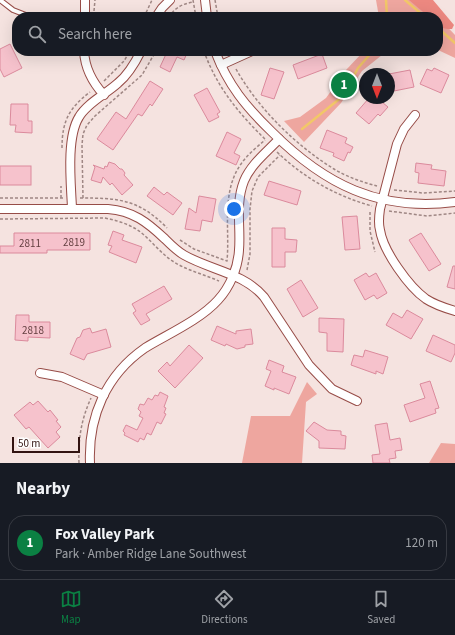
<!DOCTYPE html>
<meta charset="utf-8">
<style>
:root{--surface:#171b24;--page:#20242c;--text:#f1f3f6;--muted:#9ea1a6;--line:#363941;--accent:#0b8043}
body{margin:0;font-family:"Source Sans 3",sans-serif;background:var(--page);color:var(--text)}
.compass{position:absolute;left:359px;top:68px;width:36px;height:36px;border-radius:50%;background:var(--surface);box-shadow:0 4px 16px #0002;rotate:180deg}
.scale{position:absolute;left:12px;bottom:10px;width:68px;box-sizing:border-box;padding-left:4px;border:2px solid #321311;border-top:0;font-size:11px;line-height:14px;white-space:nowrap;color:#321311;-webkit-text-stroke:3px #fff;paint-order:stroke}
.you{position:absolute;left:234px;top:209px;width:14px;height:14px;margin:-10px;border:3px solid #fff;border-radius:50%;background:#1a73e8;box-shadow:0 0 0 6px #1a73e833}
.badge{display:grid;place-items:center;width:26px;height:26px;border-radius:50%;background:var(--accent);color:#fff;font-size:13px;font-weight:700}
.pin{position:absolute;translate:-50% -50%;border:2px solid #fff;box-shadow:0 1px 4px #0006}
.list{margin:0;padding:0;list-style:none}
h2{display:flex;justify-content:space-between;align-items:center;height:52px;margin:0;padding:0 16px;font-size:17px}
h2 small{font-size:13px;font-weight:400;color:var(--muted)}
.list li{display:grid;grid-template-columns:26px 1fr auto;gap:12px;align-items:center;box-sizing:border-box;height:56px;margin:0 8px 8px;padding:0 8px;border:1px solid var(--line);border-radius:16px}
.list b{display:block;font-size:15px;white-space:nowrap}
.list p{margin:0;font-size:13px;white-space:nowrap;color:var(--muted)}
.list em{font-size:13px;font-style:normal;color:var(--muted)}
.icon{flex:none;width:22px;height:22px;fill:none;stroke:currentColor;stroke-width:2;stroke-linecap:round;stroke-linejoin:round}
.map{position:relative;flex:none;width:455px;height:463px;overflow:hidden}
.search{position:absolute;background:var(--surface);box-shadow:0 4px 16px #0002;left:12px;right:12px;top:12px;height:44px;display:flex;align-items:center;gap:10px;box-sizing:border-box;padding:0 14px;border-radius:16px;color:var(--muted);font-size:15px}
.sheet{height:116px;background:var(--surface)}
nav{display:flex;justify-content:space-around;align-items:center;box-sizing:border-box;height:56px;border-top:1px solid var(--line);background:var(--surface);font-size:11px;color:var(--muted)}
nav a{display:grid;justify-items:center;gap:2px}
nav .on{color:var(--accent)}
.map>svg:first-child{display:block}
</style>
<div class="map">
<svg width="455" height="463" viewBox="0 0 455 463">
<rect width="100%" height="100%" fill="#f5e3e0"/>
<g fill="#eea69f">
<polygon points="376,0 422,0 438,17 379,17"/>
<polygon points="438,17 455,35 455,58 438,50"/>
<polygon points="364,51 387,51 362,71 341,103 304,142 284,121 300,117 326,98 346,70"/>
<polygon points="307,382 317,394 306,402 302,463 242,463 251,416 290,416"/>
<polygon points="441,443 455,444 455,463 429,463"/>
</g>
<path fill="#ec8880" d="M409,0H433L454,25L452,29C446,29 443,29 438,25V17H429Z"/>
<g fill="none" stroke-linecap="round" stroke-linejoin="round">
<g stroke="#f2c768" stroke-width="2.5">
<polyline points="386,0 387,17"/>
<polyline points="405,0 425,17"/>
<polyline points="438,28 455,43"/>
<polyline points="302,129 343,96 358,68 373,51"/>
</g>
</g>
<g fill="#f6c2cc" stroke="#db8a9c">
<polygon points="10,44 22,68 4,77 0,69 0,49"/>
<polygon points="165,51 188,51 184,60 177,57 170,72 160,67 167,52"/>
<polygon points="322,54 327,68 298,79 293,65"/>
<polygon points="270,68 284,72 274,99 261,95"/>
<polygon points="434,68 449,75 441,93 420,84 427,69 432,71"/>
<polygon points="410,70 414,87 389,92 389,74"/>
<polygon points="150,81 163,89 152,106 150,104 142,116 138,114 113,150 97,139 116,112 126,119"/>
<polygon points="207,88 220,112 217,114 219,117 209,122 194,95"/>
<polygon points="369,98 377,98 388,107 380,116 378,114 369,124 356,113"/>
<polygon points="11,104 28,104 28,121 32,121 32,133 15,132 16,125 10,125"/>
<polygon points="327,130 347,138 345,143 353,147 350,153 348,152 344,161 333,156 334,153 320,148"/>
<polygon points="227,132 241,139 234,153 240,156 236,165 216,156"/>
<polygon points="109,162 115,164 120,169 122,169 125,173 124,175 133,185 122,195 112,183 110,185 103,177 101,183 91,180 95,167 93,165 104,169 105,166 107,167"/>
<polygon points="416,163 432,165 431,169 446,171 444,186 418,183 419,173 415,172"/>
<rect x="0" y="166" width="31" height="19"/>
<polygon points="269,181 301,191 297,205 264,195"/>
<polygon points="154,187 164,195 167,192 182,203 173,215 147,196"/>
<polygon points="199,196 216,199 212,222 202,220 200,231 185,229 189,208 196,213"/>
<polygon points="357,216 360,249 345,250 342,217"/>
<polygon points="272,228 285,228 285,239 297,240 296,252 285,252 285,267 272,267"/>
<polygon points="113,231 124,235 122,240 142,247 136,263 109,252 112,246 108,245"/>
<polygon points="14,233 90,233 90,250 47,250 47,253 0,253 0,246 14,246"/>
<polygon points="421,233 441,264 429,271 409,240"/>
<polygon points="453,266 455,266 455,289 447,287"/>
<polygon points="366,273 369,277 376,273 387,293 377,299 374,295 365,300 354,280"/>
<polygon points="301,280 318,308 303,317 287,289"/>
<polygon points="164,286 172,299 146,314 150,320 141,325 133,313 136,311 132,304"/>
<polygon points="407,310 423,319 411,339 386,325 393,313 402,318"/>
<polygon points="16,315 29,315 29,322 50,322 50,338 28,337 28,341 15,340"/>
<polygon points="319,318 344,319 343,352 327,351 327,333 319,332"/>
<polygon points="217,326 236,334 236,331 251,329 253,344 245,345 245,347 237,349 226,344 225,346 211,340"/>
<polygon points="90,328 92,333 106,329 111,347 87,354 84,360 70,354 77,338 80,337 83,330"/>
<polygon points="433,335 455,345 455,353 451,362 426,351"/>
<polygon points="189,345 203,358 175,388 158,371 167,362 170,366"/>
<polygon points="365,350 388,357 383,374 376,371 376,374 351,365 354,355 363,357"/>
<polygon points="269,360 284,366 282,372 296,377 289,394 274,388 274,390 265,386 271,371 266,369"/>
<polygon points="430,381 439,408 435,409 436,413 410,422 404,405 425,398 420,384"/>
<polygon points="160,392 168,396 164,407 166,408 164,413 166,414 161,424 157,422 151,435 147,433 144,440 140,438 138,442 124,435 125,433 123,431 126,425 137,430 143,418 139,416 141,412 138,409 140,404 144,405 148,398 152,400 155,395 158,396"/>
<polygon points="38,401 48,412 50,410 58,420 56,421 61,427 56,432 60,437 48,448 29,427 26,429 14,415 30,402 33,405"/>
<polygon points="314,422 327,430 341,431 341,435 346,436 345,449 319,448 319,441 306,431"/>
<polygon points="387,423 390,440 400,438 402,450 395,451 396,458 389,459 390,463 373,463 372,455 380,454 375,425"/>
</g>
<g fill="none" stroke-linecap="round" stroke-linejoin="round">
<defs>
<polyline id="lane" points="0,0 13,10 31,17"/>
<g id="street">
<polyline points="205,0 207,17"/>
<polyline points="85,17 85,0"/>
<polyline points="156,17 162,8 170,0"/>
<path d="M84,51C85,69 92,82 104,95"/>
<path d="M215,51C228,85 246,107 272,132C324,184 379,212 455,202"/>
<polyline points="221,65 252,51"/>
<path d="M415,115L404,129L397,144L380,209C379,216 378,223 380,230C383,251 409,287 426,299C435,305 445,308 455,311"/>
<path d="M72,208C71,184 66,138 79,117C87,103 106,94 118,83C128,75 135,63 141,51"/>
<path d="M0,209H108C133,211 147,222 165,239C171,245 177,251 184,255C210,270 244,273 264,297L309,365L332,389L357,401"/>
<polyline points="40,373 62,377 104,395"/>
<path d="M90,463C88,417 106,375 145,348C168,334 200,320 218,300C230,287 238,268 239,250C241,227 235,204 244,181C251,164 267,152 279,139"/>
</g>
</defs>
<use href="#lane" stroke="#974c47" stroke-width="6"/>
<use href="#street" stroke="#974c47" stroke-width="10"/>
<g stroke="#9f8784" stroke-width="1.5" stroke-dasharray="3 2" stroke-linecap="butt">
<polyline points="193,0 196,17"/>
<polyline points="215,0 218,17"/>
<polyline points="94,11 95,0"/>
<polyline points="144,17 152,0"/>
<path d="M169,17C175,7 183,4 193,2"/>
<path d="M204,51C216,86 239,114 265,139"/>
<path d="M236,69C258,108 295,145 334,169C347,177 362,182 377,186"/>
<polyline points="104,81 124,61 130,51"/>
<path d="M62,148C62,121 69,108 90,92"/>
<path d="M277,152C304,178 336,196 372,206"/>
<polyline points="394,190 423,193 455,191"/>
<polyline points="0,198 64,198"/>
<polyline points="61,198 61,186"/>
<path d="M80,198C118,198 139,199 167,228"/>
<polyline points="83,198 82,145 83,134 87,125 95,116 142,75 156,51"/>
<polyline points="389,211 427,216 455,213"/>
<polyline points="370,212 370,231 375,252"/>
<path d="M0,219L105,218C119,221 133,225 144,235C153,243 161,253 171,260C185,270 203,274 219,281"/>
<path d="M180,240L194,249L227,261C230,229 221,192 241,164C247,155 257,147 265,140"/>
<polyline points="247,270 250,254 250,209 252,191 258,177 280,155"/>
<path d="M79,463C78,440 81,420 91,398"/>
</g>
<use href="#lane" stroke="#fff" stroke-width="4"/>
<use href="#street" stroke="#fff" stroke-width="8"/>
</g>
<g text-anchor="middle" stroke-width="3" stroke-linejoin="round" paint-order="stroke">
<g font-size="11" fill="#633f40">
<text x="74" y="246">2819</text>
<text x="30" y="247">2811</text>
<text x="33" y="334">2818</text>
</g>
</g>
</svg>
<svg class="compass" viewBox="-18 -18 36 36"><path d="M0-13l5 13h-10z" fill="#e53935"/><path d="M0 13l5-13h-10z" fill="#9ea1a6"/></svg>
<div class="scale">50 m</div>
<div class="you"></div>
<div class="pin badge" style="left:344px;top:85px">1</div>
<div class="search"><svg class="icon" aria-label="search" viewBox="0 0 24 24"><circle cx="10" cy="10" r="6"/><path d="M15 15l6 6"/></svg>Search here</div>
</div>
<section class="sheet">
<h2>Nearby<small></small></h2>
<ul class="list">
<li><span class="badge">1</span><div><b>Fox Valley Park</b><p>Park · Amber Ridge Lane Southwest</p></div><em>120 m</em></li>
</ul>
</section>
<nav>
<a class="on"><svg class="icon" aria-label="map" viewBox="0 0 24 24"><path d="M3 6l6-2 6 2 6-2v14l-6 2-6-2-6 2zM9 4v14M15 6v14"/></svg>Map</a>
<a><svg class="icon" aria-label="directions" viewBox="0 0 24 24"><path d="M12 3l9 9-9 9-9-9zM9 14v-3h6M13 9l2 2-2 2"/></svg>Directions</a>
<a><svg class="icon" aria-label="saved" viewBox="0 0 24 24"><path d="M7 4h10v16l-5-4-5 4z"/></svg>Saved</a>
</nav>
